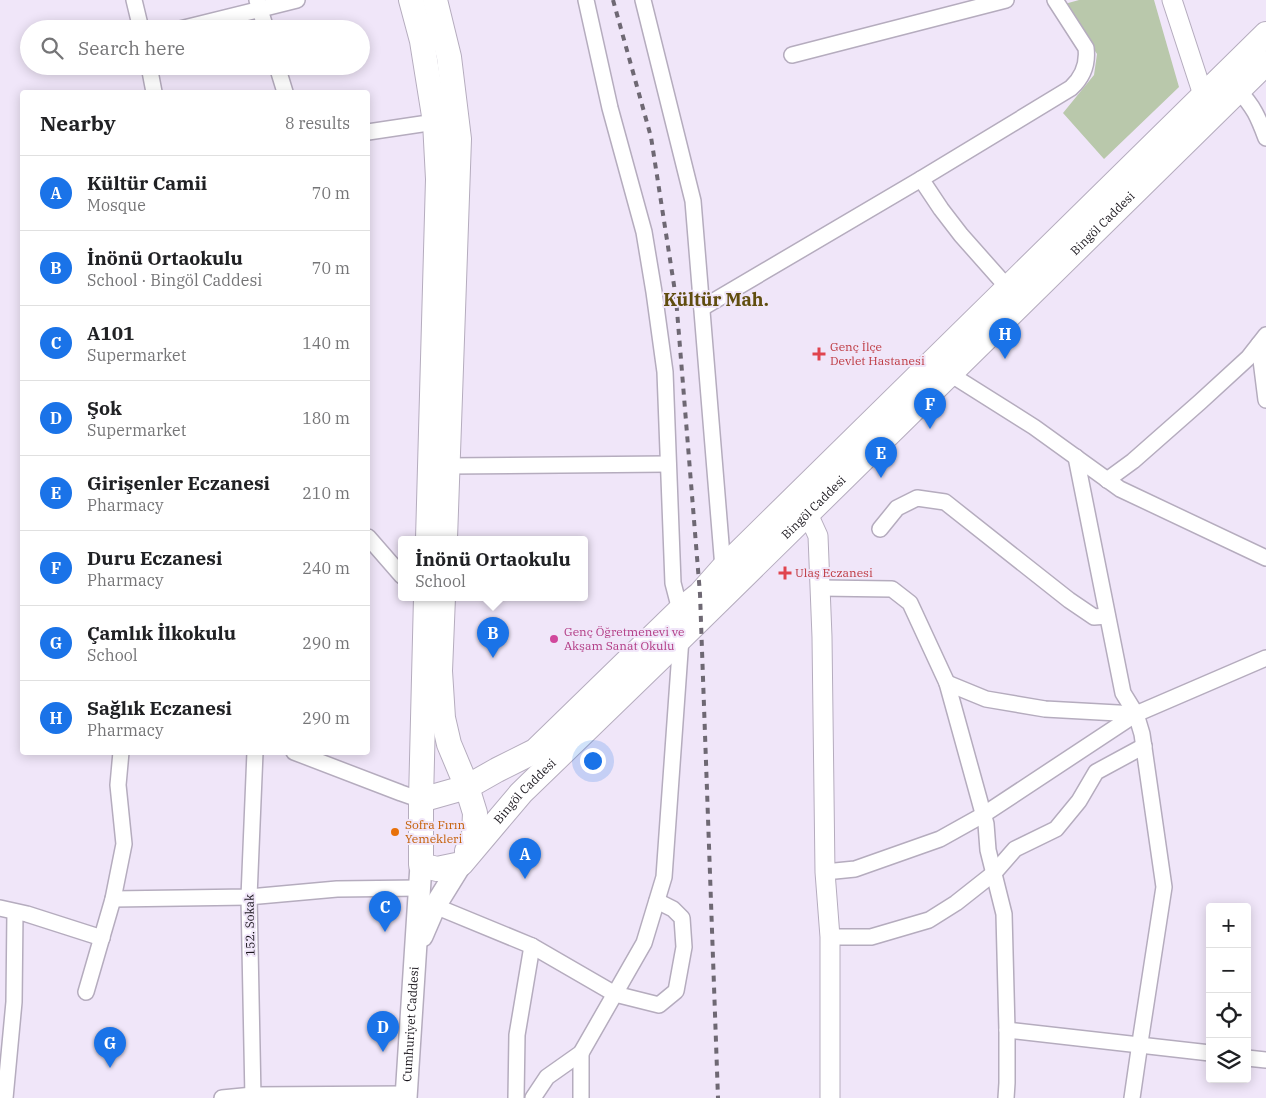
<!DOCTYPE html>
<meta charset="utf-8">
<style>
:root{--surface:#fff;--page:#f6f6f6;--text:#202124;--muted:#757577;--line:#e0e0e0;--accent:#1a73e8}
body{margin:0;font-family:"IBM Plex Serif",serif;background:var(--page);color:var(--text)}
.controls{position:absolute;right:15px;bottom:15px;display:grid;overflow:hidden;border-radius:5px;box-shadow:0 2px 12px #0003}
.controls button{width:45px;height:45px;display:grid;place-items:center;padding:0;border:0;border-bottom:1px solid var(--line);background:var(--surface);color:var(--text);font:25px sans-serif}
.you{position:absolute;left:592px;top:760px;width:18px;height:18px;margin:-12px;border:4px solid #fff;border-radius:50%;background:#1a73e8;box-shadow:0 0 0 8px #1a73e833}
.badge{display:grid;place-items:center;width:32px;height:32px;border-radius:50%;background:var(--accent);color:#fff;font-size:16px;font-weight:700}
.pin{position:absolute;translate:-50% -41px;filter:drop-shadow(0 1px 2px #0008)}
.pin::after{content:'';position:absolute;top:26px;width:18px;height:15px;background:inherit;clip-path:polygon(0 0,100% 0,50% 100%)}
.popup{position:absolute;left:398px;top:536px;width:190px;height:65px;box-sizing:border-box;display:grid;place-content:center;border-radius:5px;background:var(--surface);filter:drop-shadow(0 1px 4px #0005);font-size:16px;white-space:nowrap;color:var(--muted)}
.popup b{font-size:19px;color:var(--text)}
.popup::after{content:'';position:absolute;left:50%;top:100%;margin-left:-10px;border:10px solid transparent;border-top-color:var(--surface)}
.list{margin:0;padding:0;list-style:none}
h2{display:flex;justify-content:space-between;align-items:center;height:65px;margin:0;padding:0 20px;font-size:21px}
h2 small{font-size:16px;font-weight:400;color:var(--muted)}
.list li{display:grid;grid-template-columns:32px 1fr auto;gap:15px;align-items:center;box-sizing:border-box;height:75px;padding:0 20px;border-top:1px solid var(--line)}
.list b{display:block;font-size:19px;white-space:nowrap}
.list p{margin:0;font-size:16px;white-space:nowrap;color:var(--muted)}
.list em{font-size:16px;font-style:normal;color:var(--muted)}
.icon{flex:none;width:28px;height:28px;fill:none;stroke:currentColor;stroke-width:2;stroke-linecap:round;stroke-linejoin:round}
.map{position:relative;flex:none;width:1266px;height:1098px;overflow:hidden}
.search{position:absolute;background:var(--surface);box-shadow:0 2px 12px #0003;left:20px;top:20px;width:350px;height:55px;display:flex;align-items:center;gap:12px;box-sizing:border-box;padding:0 18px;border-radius:28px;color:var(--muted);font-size:19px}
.panel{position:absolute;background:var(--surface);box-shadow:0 2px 12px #0003;left:20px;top:90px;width:350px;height:665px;border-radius:5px}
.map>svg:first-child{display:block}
</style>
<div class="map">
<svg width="1266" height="1098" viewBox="0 0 1266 1098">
<rect width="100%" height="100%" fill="#f0e6f9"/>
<polygon fill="#b9c8ab" points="1079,0 1154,0 1179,87 1104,159 1063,113 1094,75 1097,54 1089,42 1061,5"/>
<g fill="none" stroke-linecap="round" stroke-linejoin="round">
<defs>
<g id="minor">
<polyline points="134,0 141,29"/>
<polyline points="257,0 266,29"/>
<polyline points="643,0 693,201 723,568"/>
<polyline points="180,29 297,0"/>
<polyline points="792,55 1006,0"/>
<polyline points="149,66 154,92"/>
<polyline points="277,66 285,92"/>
<path d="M1238,90C1254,107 1258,117 1266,138"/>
<polyline points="368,132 435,122"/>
<polyline points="921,179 941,209 961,235 1008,288"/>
<path d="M702,308L921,179L1071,88C1083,77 1088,64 1086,48L1055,0"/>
<polyline points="1259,344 1266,400"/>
<polyline points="950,374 1034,427 1120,489 1266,558"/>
<polyline points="1076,457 1123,693 1136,714 1142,734 1164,887 1141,1036 1132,1098"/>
<polyline points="448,466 668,464"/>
<polyline points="1107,480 1133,461 1200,402 1248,358 1266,335"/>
<polyline points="880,529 897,508 917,498 945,502 1069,600 1094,617 1107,616"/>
<polyline points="368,537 402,576"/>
<polyline points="820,588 892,589 910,603 947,683 986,824 988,850 1004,914 1007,1030 1007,1083 1006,1098"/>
<polyline points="947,683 986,699 1045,709 1136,714"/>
<polyline points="294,752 401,793 421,800"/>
<polyline points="825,872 855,869 940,839 983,815 1136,714 1266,658"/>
<polyline points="113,899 249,897 337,889 420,888"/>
<polyline points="435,906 532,946 615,994 659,1005 676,991 684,947 682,918 673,909 657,901"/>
<polyline points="0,908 27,914 102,938"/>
<polyline points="830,937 871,937 929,920 956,903 994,873 1015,849 1056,829 1079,801 1096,772 1144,746"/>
<polyline points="86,992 113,899 124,844 118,785 121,752"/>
<polyline points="1007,1030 1210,1053"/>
<polyline points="581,1053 581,1098"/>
<polyline points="1247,1058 1266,1060"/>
<polyline points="5,1098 14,1002 15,912"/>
<polyline points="222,1098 253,1095 406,1094"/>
<polyline points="253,1098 249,897 255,752"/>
<polyline points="516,1098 517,1035 532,946"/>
<polyline points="533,1098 547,1077 581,1053 644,943 664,877 681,638 680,610 673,583 665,372 654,292 644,232 610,108 586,0"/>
</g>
<g id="tertiary">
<polyline points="1172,0 1207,107"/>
<polyline points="795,511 808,514 818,536 822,637 825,872 830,937 830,1098"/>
</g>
<g id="secondary">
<polyline points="422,936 435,906 461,864"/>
<path id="s1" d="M406,1098L421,865"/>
</g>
<g id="primary">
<polyline points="411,0 422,41 435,122 438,179 428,539"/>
<polyline points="435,0 449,57 459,139 445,539"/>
<path id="s2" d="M426,597L421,800V865L437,869L461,864L521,793L681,638L1266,63"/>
<polyline points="443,597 440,671 443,718 449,744 467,787 475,813 474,835 467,851"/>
<polyline points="421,800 467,787 497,770 535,751 680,610 700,594 723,568 1266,34"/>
</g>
</defs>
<use href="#minor" stroke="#b5acbe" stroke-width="18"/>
<use href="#tertiary" stroke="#b5acbe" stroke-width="21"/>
<use href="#secondary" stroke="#b5acbe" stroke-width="24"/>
<use href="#primary" stroke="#b5acbe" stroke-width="26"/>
<use href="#minor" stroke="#fff" stroke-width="15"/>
<use href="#tertiary" stroke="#fff" stroke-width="19"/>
<use href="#secondary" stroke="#fff" stroke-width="21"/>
<use href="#primary" stroke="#fff" stroke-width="24"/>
<polyline stroke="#6e6873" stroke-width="4" stroke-dasharray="6 6" stroke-linecap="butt" points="613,0 651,137 676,298 700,594 718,1098"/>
</g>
<g fill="#e0444e" stroke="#f0e6f9" stroke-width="2">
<path d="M816.5 346.5h5v5h5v5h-5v5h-5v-5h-5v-5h5z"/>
<path d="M782.5 565.5h5v5h5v5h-5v5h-5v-5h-5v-5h5z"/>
</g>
<circle fill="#d1479c" stroke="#f0e6f9" stroke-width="2" cx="554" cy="639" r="5"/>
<circle fill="#e8710a" stroke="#f0e6f9" stroke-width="2" cx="395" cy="832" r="5"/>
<g text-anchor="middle" stroke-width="4" stroke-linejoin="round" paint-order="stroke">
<g font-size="12" fill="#19151c" stroke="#f0e6f9">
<text dy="4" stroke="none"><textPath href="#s2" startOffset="1216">Bingöl Caddesi</textPath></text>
<text dy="4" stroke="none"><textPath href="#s2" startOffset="811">Bingöl Caddesi</textPath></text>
<text dy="4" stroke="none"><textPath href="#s2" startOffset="406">Bingöl Caddesi</textPath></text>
<text transform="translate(250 925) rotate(-91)" y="4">152. Sokak</text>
<text dy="4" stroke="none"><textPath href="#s1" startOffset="74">Cumhuriyet Caddesi</textPath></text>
</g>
<g font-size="12" fill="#be3a42" stroke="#f0e6f9" text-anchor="start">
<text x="830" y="351">Genç İlçe<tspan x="830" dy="14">Devlet Hastanesi</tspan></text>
<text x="795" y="577">Ulaş Eczanesi</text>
</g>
<g font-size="12" fill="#b23c85" stroke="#f0e6f9" text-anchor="start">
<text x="564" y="636">Genç Öğretmenevi ve<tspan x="564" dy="14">Akşam Sanat Okulu</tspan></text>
</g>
<g font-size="12" fill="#c56008" stroke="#f0e6f9" text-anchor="start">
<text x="405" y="829">Sofra Fırın<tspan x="405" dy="14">Yemekleri</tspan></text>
</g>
<g font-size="18" font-weight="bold" fill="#604d0f" stroke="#f0e6f9">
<text x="716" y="306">Kültür Mah.</text>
</g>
</g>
</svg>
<div class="controls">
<button>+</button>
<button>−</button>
<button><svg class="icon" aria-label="locate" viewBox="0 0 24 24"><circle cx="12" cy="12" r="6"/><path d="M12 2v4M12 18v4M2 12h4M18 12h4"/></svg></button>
<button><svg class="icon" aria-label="layers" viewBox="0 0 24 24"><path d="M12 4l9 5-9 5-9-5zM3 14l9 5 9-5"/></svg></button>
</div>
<div class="you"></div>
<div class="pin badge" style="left:525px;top:879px">A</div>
<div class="pin badge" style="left:493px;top:658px">B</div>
<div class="popup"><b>İnönü Ortaokulu</b>School</div>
<div class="pin badge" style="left:385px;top:932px">C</div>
<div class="pin badge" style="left:383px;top:1052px">D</div>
<div class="pin badge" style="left:881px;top:478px">E</div>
<div class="pin badge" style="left:930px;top:429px">F</div>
<div class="pin badge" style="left:110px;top:1068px">G</div>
<div class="pin badge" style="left:1005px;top:359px">H</div>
<div class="search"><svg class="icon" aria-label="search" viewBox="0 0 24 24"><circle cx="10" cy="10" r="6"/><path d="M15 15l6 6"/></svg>Search here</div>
<section class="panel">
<h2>Nearby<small>8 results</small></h2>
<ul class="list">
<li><span class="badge">A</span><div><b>Kültür Camii</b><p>Mosque</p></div><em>70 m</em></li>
<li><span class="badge">B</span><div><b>İnönü Ortaokulu</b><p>School · Bingöl Caddesi</p></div><em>70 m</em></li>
<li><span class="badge">C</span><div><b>A101</b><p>Supermarket</p></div><em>140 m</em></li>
<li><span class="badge">D</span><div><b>Şok</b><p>Supermarket</p></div><em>180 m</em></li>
<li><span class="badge">E</span><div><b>Girişenler Eczanesi</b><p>Pharmacy</p></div><em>210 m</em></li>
<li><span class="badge">F</span><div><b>Duru Eczanesi</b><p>Pharmacy</p></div><em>240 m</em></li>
<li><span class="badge">G</span><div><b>Çamlık İlkokulu</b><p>School</p></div><em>290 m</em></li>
<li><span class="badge">H</span><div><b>Sağlık Eczanesi</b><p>Pharmacy</p></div><em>290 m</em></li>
</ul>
</section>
</div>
